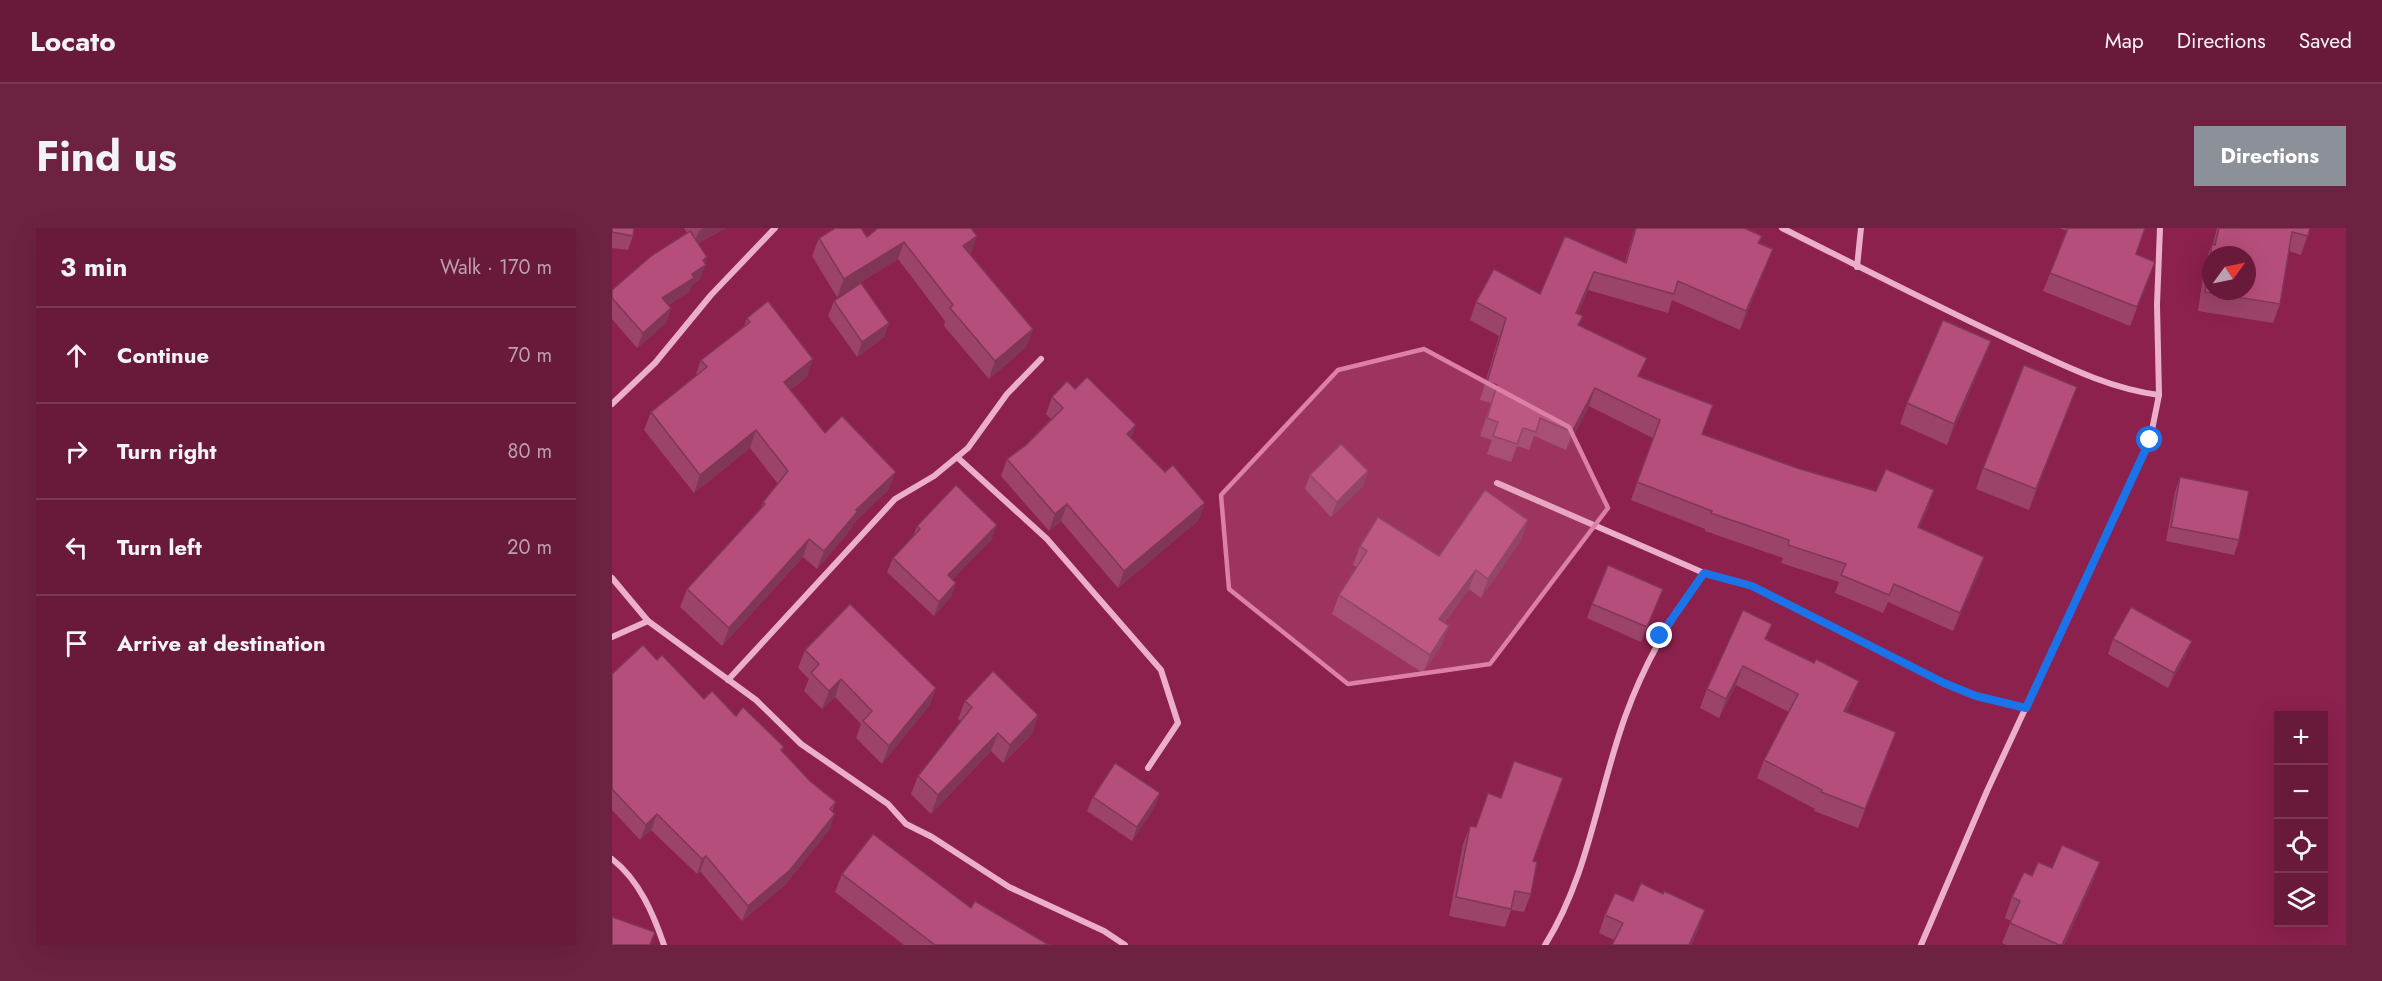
<!DOCTYPE html>
<meta charset="utf-8">
<style>
:root{--surface:#69193a;--page:#6e2242;--text:#f1f3f6;--muted:#bda0af;--line:#7c3854;--accent:#8c9099}
body{margin:0;font-family:Jost,sans-serif;background:var(--page);color:var(--text)}
.controls{position:absolute;right:18px;bottom:18px;display:grid;overflow:hidden;border-radius:0px;box-shadow:0 6px 24px #0002}
.controls button{width:54px;height:54px;display:grid;place-items:center;padding:0;border:0;border-bottom:2px solid var(--line);background:var(--surface);color:var(--text);font:30px sans-serif}
.compass{position:absolute;left:1590px;top:18px;width:54px;height:54px;border-radius:50%;background:var(--surface);box-shadow:0 6px 24px #0002;rotate:57deg}
.stop{position:absolute;width:18px;height:18px;margin:-14px;border:4px solid #1a73e8;border-radius:50%;background:#fff}
.stop.end{background:#1a73e8;border-color:#fff;box-shadow:0 2px 6px #0008}
.list{margin:0;padding:0;list-style:none}
h2{display:flex;justify-content:space-between;align-items:center;height:78px;margin:0;padding:0 24px;font-size:26px}
h2 small{font-size:20px;font-weight:400;color:var(--muted)}
.list li{display:grid;grid-template-columns:39px 1fr auto;gap:18px;align-items:center;box-sizing:border-box;height:96px;padding:0 24px;border-top:2px solid var(--line)}
.list b{display:block;font-size:22px;white-space:nowrap}
.list em{font-size:20px;font-style:normal;color:var(--muted)}
.icon{flex:none;width:33px;height:33px;fill:none;stroke:currentColor;stroke-width:2;stroke-linecap:round;stroke-linejoin:round}
.map{position:relative;flex:none;width:1734px;height:717px;overflow:hidden;border-radius:0px}
header{display:flex;align-items:center;gap:36px;box-sizing:border-box;height:84px;padding:0 30px;background:var(--surface);border-bottom:2px solid var(--line)}
header strong{font-size:28px}
nav{display:flex;gap:33px;margin-inline-start:auto;font-size:21px}
.intro{display:flex;align-items:center;justify-content:space-between;box-sizing:border-box;height:144px;padding:0 36px}
h1{margin:0;font-size:42px}
.button{padding:15px 27px;border-radius:0px;background:var(--accent);color:#fff;font-size:21px;font-weight:700}
main{display:flex;gap:36px;padding:0 36px}
aside{flex:1;background:var(--surface);border-radius:0px;box-shadow:0 6px 24px #0002}
.map>svg:first-child{display:block}
</style>
<header>
<strong>Locato</strong>
<nav><a>Map</a><a>Directions</a><a>Saved</a></nav>
</header>
<div class="intro"><h1>Find us</h1><a class="button">Directions</a></div>
<main>
<aside>
<h2>3 min<small>Walk · 170 m</small></h2>
<ul class="list">
<li><svg class="icon" aria-label="ahead" viewBox="0 0 24 24"><path d="M12 20V5M6 11l6-6 6 6"/></svg><div><b>Continue</b></div><em>70 m</em></li>
<li><svg class="icon" aria-label="right" viewBox="0 0 24 24"><path d="M7 20v-9h11M14 6l5 5-5 5"/></svg><div><b>Turn right</b></div><em>80 m</em></li>
<li><svg class="icon" aria-label="left" viewBox="0 0 24 24"><path d="M17 20v-9H6M10 6l-5 5 5 5"/></svg><div><b>Turn left</b></div><em>20 m</em></li>
<li><svg class="icon" aria-label="arrive" viewBox="0 0 24 24"><path d="M6 21V4h12l-3 4 3 4H6"/></svg><div><b>Arrive at destination</b></div></li>
</ul>
</aside>
<div class="map">
<svg width="1734" height="717" viewBox="0 0 1734 717">
<rect width="100%" height="100%" fill="#8c214e"/>
<g fill="none" stroke-linecap="round" stroke-linejoin="round">
<g stroke="#ebafc9" stroke-width="6">
<path d="M1170,0C1246,38 1322,77 1399,113C1447,135 1494,160 1547,167"/>
<polyline points="1245,39 1249,0"/>
<polyline points="0,176 43,135 99,67 163,0"/>
<polyline points="345,229 435,311 549,442 566,495 536,540"/>
<polyline points="885,255 1092,345 1140,358 1332,455 1364,468 1414,480"/>
<polyline points="0,350 36,393 144,472 189,516 276,576 294,596 320,609 397,659 492,703 513,717"/>
<polyline points="0,409 36,393"/>
<polyline points="116,452 283,271 322,248 356,220 395,166 429,131"/>
<path d="M0,631C27,652 41,685 52,717"/>
<path d="M933,717C976,649 986,564 1013,489C1032,436 1058,390 1092,345"/>
<polyline points="1309,717 1375,563 1538,212 1547,167 1545,77 1548,0"/>
</g>
</g>
<g fill="#9c4369">
<polygon points="0,0 21,8 16,22 0,20"/>
<polygon points="72,0 114,0 86,15 93,35 88,51 79,58 77,64 56,77 59,80 54,95 25,120 0,91 0,62 75,5"/>
<polygon points="266,0 359,25 358,26 421,101 414,119 377,151 332,98 333,93 286,31 225,69 200,28 207,10 255,9"/>
<polygon points="1023,0 1132,0 1147,15 1161,21 1128,102 1060,72 1056,85 976,62 966,85 967,97 1028,149 1091,206 1185,240 1316,280 1307,300 1372,329 1366,347 1341,403 1276,374 1271,385 1223,365 1227,354 1169,335 1171,330 1093,303 1093,301 1019,272 1041,210 977,178 954,222 922,208 917,222 905,218 899,234 875,226 880,212 868,208 879,175 868,172 887,108 858,92 864,74 928,66 953,8 1013,34"/>
<polygon points="1447,0 1533,0 1524,26 1543,34 1518,98 1431,63 1455,3"/>
<polygon points="1605,0 1698,0 1689,27 1677,23 1668,76 1661,95 1586,83 1593,35 1600,16 1601,16"/>
<polygon points="222,73 277,95 272,109 245,129 216,88"/>
<polygon points="135,90 195,149 178,162 213,205 277,261 241,296 239,301 205,341 191,329 110,418 68,379 75,361 149,280 151,274 166,256 138,220 82,265 32,202 39,184 83,149 89,132 132,98"/>
<polygon points="1379,113 1371,133 1335,217 1288,196 1295,175"/>
<polygon points="463,161 524,197 519,210 587,292 506,360 449,293 437,303 389,248 395,231 414,217 439,191 434,186 440,169"/>
<polygon points="1457,179 1417,282 1364,261 1371,240"/>
<polygon points="756,243 751,258 719,289 693,261 698,247"/>
<polygon points="1568,249 1627,312 1622,327 1554,313 1563,264"/>
<polygon points="305,298 380,311 341,351 339,369 322,388 275,344 281,330 301,308"/>
<polygon points="910,311 869,370 857,361 832,395 830,416 811,445 720,386 727,367 745,339 741,337 748,318 827,328"/>
<polygon points="1051,361 1029,414 975,390 980,376"/>
<polygon points="1155,411 1240,472 1234,484 1277,523 1246,600 1202,583 1203,581 1145,550 1152,532 1177,484 1124,457 1107,490 1088,480 1095,461"/>
<polygon points="1501,411 1574,427 1556,460 1496,426"/>
<polygon points="193,422 324,460 317,478 270,536 244,510 249,496 223,469 210,481 192,463 197,451 186,440"/>
<polygon points="45,432 92,471 124,488 172,519 170,524 198,553 224,574 220,583 218,601 172,658 130,693 88,643 85,646 39,602 28,612 0,582 0,446"/>
<polygon points="353,473 426,487 420,506 391,535 379,523 319,586 299,566 306,548 349,493 346,491"/>
<polygon points="548,565 542,580 520,613 475,583 481,569"/>
<polygon points="858,598 921,633 919,666 912,684 899,682 893,699 837,688 851,616"/>
<polygon points="1488,634 1480,655 1452,717 1394,717 1390,715 1399,693 1393,690 1400,669 1420,648 1440,640"/>
<polygon points="230,646 359,680 437,717 292,717 223,664"/>
<polygon points="1021,673 1087,700 1079,717 1000,717 1002,712 987,705 993,687"/>
</g>
<g fill="#7f3755">
<polygon points="92,0 114,0 81,17 87,3"/>
<polygon points="365,8 359,25 345,36 351,18"/>
<polygon points="292,14 286,31 225,69 232,51"/>
<polygon points="1161,21 1154,39 1128,102 1134,83"/>
<polygon points="95,29 92,38 94,37 88,51 79,58 77,64 45,85 50,70 91,32"/>
<polygon points="982,44 976,62 958,103 964,85"/>
<polygon points="59,80 54,95 25,120 31,105"/>
<polygon points="277,95 272,109 245,129 250,114"/>
<polygon points="421,101 414,119 377,151 383,133"/>
<polygon points="1379,113 1371,133 1335,217 1342,196"/>
<polygon points="201,131 195,149 166,172 172,154"/>
<polygon points="1465,159 1457,179 1417,282 1424,261"/>
<polygon points="983,160 977,178 954,222 960,204"/>
<polygon points="524,197 518,214 515,206"/>
<polygon points="144,202 138,220 82,265 88,247"/>
<polygon points="756,243 751,258 719,289 725,274"/>
<polygon points="284,244 277,261 241,296 239,301 205,341 212,323 244,282"/>
<polygon points="1322,262 1316,280 1300,317 1306,299"/>
<polygon points="593,275 587,292 506,360 512,343"/>
<polygon points="455,276 449,293 437,303 443,286"/>
<polygon points="916,292 910,311 869,370 876,351"/>
<polygon points="385,297 380,311 331,362 336,347"/>
<polygon points="197,311 191,329 110,418 117,400"/>
<polygon points="1372,329 1366,347 1341,403 1348,385"/>
<polygon points="864,342 857,361 820,410 827,391"/>
<polygon points="344,355 339,369 322,388 327,374"/>
<polygon points="1051,361 1046,375 1029,414 1035,399"/>
<polygon points="837,398 830,416 811,445 818,427"/>
<polygon points="1580,413 1574,427 1556,460 1562,445"/>
<polygon points="1131,438 1124,457 1107,490 1114,471"/>
<polygon points="229,451 223,469 210,481 217,463"/>
<polygon points="1247,453 1240,472 1225,502 1232,483"/>
<polygon points="324,460 317,478 270,536 277,518"/>
<polygon points="426,487 420,506 391,535 398,517"/>
<polygon points="1284,504 1277,523 1246,600 1253,581"/>
<polygon points="386,505 379,523 319,586 326,567"/>
<polygon points="548,565 542,580 520,613 525,599"/>
<polygon points="45,586 39,602 28,612 34,597"/>
<polygon points="223,586 218,601 172,658 130,693 136,678"/>
<polygon points="94,628 88,643 85,646 90,631"/>
<polygon points="1488,634 1480,655 1452,717 1450,717"/>
<polygon points="1093,682 1087,700 1079,717 1077,717"/>
</g>
<g fill="#b54e7a" stroke="#7f3755" stroke-width="1.5" fill-rule="evenodd">
<polygon points="0,0 22,0 21,8 0,4"/>
<polygon points="223,0 249,0 255,9 266,0 359,0 365,8 351,18 421,101 383,133 338,80 341,77 292,14 232,51 207,10"/>
<polygon points="1024,0 1132,0 1150,8 1146,15 1161,21 1134,83 1066,53 1062,66 982,44 964,85 971,88 966,97 1035,130 1026,148 1101,177 1090,206 1185,240 1264,263 1274,241 1322,262 1306,299 1372,329 1348,385 1282,356 1277,367 1229,347 1234,336 1176,317 1177,312 1099,285 1100,283 1025,254 1048,192 983,160 960,204 928,190 924,204 911,200 905,216 881,208 886,194 875,190 885,157 875,154 894,90 864,74 882,41 928,66 953,8 1014,35"/>
<polygon points="1456,0 1533,0 1524,26 1543,34 1525,79 1438,45"/>
<path d="M1607,0H1698L1696,8L1680,4L1668,76L1593,64L1600,16L1603,17ZM1599,27H1635V63H1599Z"/>
<polygon points="78,3 95,29 91,32 94,37 80,46 82,50 50,70 59,80 31,105 0,70 0,62 39,28"/>
<polygon points="249,55 277,95 250,114 222,73"/>
<polygon points="156,73 201,131 172,154 213,205 230,188 284,244 244,282 246,283 212,323 197,311 117,400 75,361 153,276 151,274 176,243 144,202 88,247 39,184 95,139 89,132 138,94 135,90"/>
<polygon points="1331,92 1379,113 1342,196 1295,175"/>
<polygon points="1412,137 1465,159 1424,261 1371,240"/>
<polygon points="475,149 524,197 515,206 553,244 561,237 593,275 512,343 455,276 443,286 395,231 414,217 451,180 440,169 455,153 463,161"/>
<polygon points="729,216 756,243 725,274 698,247"/>
<polygon points="1568,249 1637,263 1627,312 1559,299"/>
<polygon points="344,257 385,297 336,347 344,355 327,374 281,330 308,301 305,298"/>
<polygon points="873,262 916,292 876,351 864,342 827,391 837,398 818,427 727,367 755,323 748,318 766,289 827,328"/>
<polygon points="996,337 1051,361 1035,399 980,376"/>
<polygon points="238,376 324,460 277,518 251,493 260,483 229,451 217,463 199,445 207,436 193,422"/>
<polygon points="1519,379 1580,413 1562,445 1501,411"/>
<polygon points="1131,382 1160,396 1153,411 1202,435 1204,431 1247,453 1232,483 1284,504 1253,581 1209,564 1210,562 1152,532 1186,466 1131,438 1114,471 1095,461"/>
<polygon points="31,417 45,432 50,427 92,471 100,463 124,488 131,479 172,519 169,522 198,553 224,574 218,581 223,586 178,642 136,678 94,628 90,631 45,586 34,597 0,561 0,446"/>
<polygon points="381,443 426,487 398,517 386,505 326,567 306,548 360,479 353,473"/>
<polygon points="902,533 951,550 921,633 925,634 919,666 903,663 899,681 844,669 858,598 864,599 876,565 889,570"/>
<polygon points="503,535 548,565 525,599 481,569"/>
<polygon points="261,606 359,680 363,673 437,717 323,717 230,646"/>
<polygon points="1450,617 1488,634 1450,717 1447,717 1398,695 1408,673 1400,669 1412,644 1420,648 1426,634 1440,640"/>
<polygon points="1029,655 1051,666 1052,663 1093,682 1077,717 1000,717 1011,695 993,687 1003,665 1021,673"/>
<polygon points="0,689 43,704 38,717 0,717"/>
</g>
<g fill="none" stroke-linecap="round" stroke-linejoin="round">
<polyline stroke="#1a73e8" stroke-width="8" points="1048,408 1092,345 1140,358 1332,455 1364,468 1414,480 1538,212"/>
</g>
<path fill="#dd80a5" fill-opacity="0.2" stroke="#dd80a5" stroke-width="4.5" stroke-linejoin="round" d="M812,121L957,199L996,280L878,436L736,456L617,361L609,267L726,142Z"/>
</svg>
<div class="controls">
<button>+</button>
<button>−</button>
<button><svg class="icon" aria-label="locate" viewBox="0 0 24 24"><circle cx="12" cy="12" r="6"/><path d="M12 2v4M12 18v4M2 12h4M18 12h4"/></svg></button>
<button><svg class="icon" aria-label="layers" viewBox="0 0 24 24"><path d="M12 4l9 5-9 5-9-5zM3 14l9 5 9-5"/></svg></button>
</div>
<svg class="compass" viewBox="-18 -18 36 36"><path d="M0-13l5 13h-10z" fill="#e53935"/><path d="M0 13l5-13h-10z" fill="#bda0af"/></svg>
<div class="stop" style="left:1538px;top:212px"></div>
<div class="stop end" style="left:1048px;top:408px"></div>
</div>
</main>
